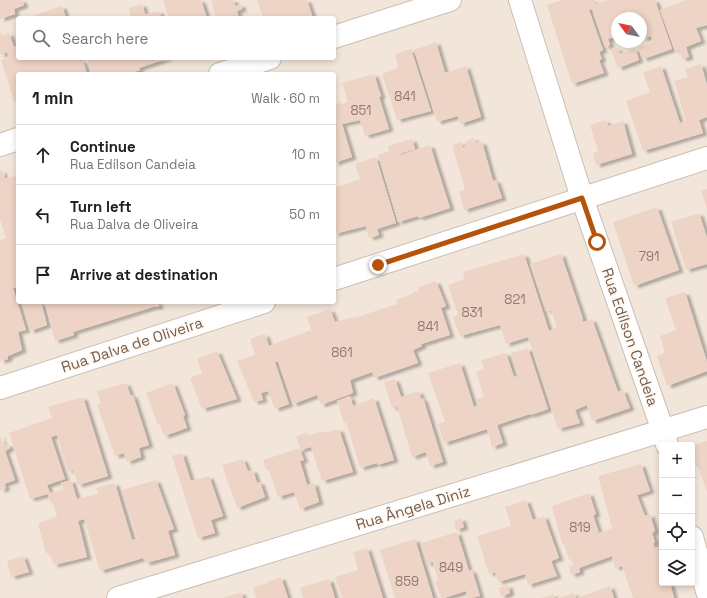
<!DOCTYPE html>
<meta charset="utf-8">
<style>
:root{--surface:#fff;--page:#f2f2f2;--text:#202124;--muted:#757577;--line:#e0e0e0}
body{margin:0;font-family:"Space Grotesk",sans-serif;background:var(--page);color:var(--text)}
.controls{position:absolute;right:12px;bottom:12px;display:grid;overflow:hidden;border-radius:4px;box-shadow:0 2px 6px #0003}
.controls button{width:36px;height:36px;display:grid;place-items:center;padding:0;border:0;border-bottom:1px solid var(--line);background:var(--surface);color:var(--text);font:20px sans-serif}
.compass{position:absolute;left:611px;top:12px;width:36px;height:36px;border-radius:50%;background:var(--surface);box-shadow:0 2px 6px #0003;rotate:303deg}
.stop{position:absolute;width:12px;height:12px;margin:-9px;border:3px solid #b45309;border-radius:50%;background:#fff}
.stop.end{background:#b45309;border-color:#fff;box-shadow:0 1px 4px #0008}
.list{margin:0;padding:0;list-style:none}
h2{display:flex;justify-content:space-between;align-items:center;height:52px;margin:0;padding:0 16px;font-size:17px}
h2 small{font-size:13px;font-weight:400;color:var(--muted)}
.list li{display:grid;grid-template-columns:26px 1fr auto;gap:12px;align-items:center;box-sizing:border-box;height:60px;padding:0 16px;border-top:1px solid var(--line)}
.list b{display:block;font-size:15px;white-space:nowrap}
.list p{margin:0;font-size:13px;white-space:nowrap;color:var(--muted)}
.list em{font-size:13px;font-style:normal;color:var(--muted)}
.icon{flex:none;width:22px;height:22px;fill:none;stroke:currentColor;stroke-width:2;stroke-linecap:round;stroke-linejoin:round}
.map{position:relative;flex:none;width:707px;height:598px;overflow:hidden}
.search{position:absolute;background:var(--surface);box-shadow:0 2px 6px #0003;left:16px;top:16px;width:320px;height:44px;display:flex;align-items:center;gap:10px;box-sizing:border-box;padding:0 14px;border-radius:4px;color:var(--muted);font-size:15px}
.panel{position:absolute;background:var(--surface);box-shadow:0 2px 6px #0003;left:16px;top:72px;width:320px;height:232px;border-radius:4px}
.map>svg:first-child{display:block}
</style>
<div class="map">
<svg width="707" height="598" viewBox="0 0 707 598">
<defs>
<filter id="shadow"><feDropShadow dx="4.5" dy="2.5" stdDeviation="1" flood-color="#0004"/></filter>
</defs>
<rect width="100%" height="100%" fill="#fbf4eb"/>
<path fill="#f2e6da" fill-rule="evenodd" d="M0,0H707V598H0ZM18,18H334V58H18ZM617,18H641V42H617ZM18,74H334V302H18ZM662,445H692V583H662Z"/>
<g fill="#eed4c6" filter="url(#shadow)">
<polygon points="0,0 22,0 24,5 14,9 15,14 0,19"/>
<polygon points="163,0 201,0 207,18 169,18"/>
<polygon points="211,0 234,0 235,6 241,4 242,9 237,11 239,18 216,18"/>
<polygon points="257,0 307,0 313,18 263,18"/>
<polygon points="562,0 594,0 595,4 609,0 655,0 672,49 643,59 638,48 653,42 651,36 643,39 641,32 641,18 617,18 617,36 608,39 610,45 605,47 592,9 589,10 603,50 599,52 602,59 599,60 604,73 572,84 547,5"/>
<polygon points="686,0 707,0 707,25 696,28 701,41 686,47 689,57 682,59 679,49 675,51 660,10"/>
<polygon points="142,4 145,14 159,11 161,18 131,18 129,8"/>
<polygon points="62,6 66,18 36,18 35,15"/>
<polygon points="0,31 2,36 9,33 14,47 18,45 18,58 79,58 80,61 83,61 87,74 18,74 18,101 14,102 1,60 9,58 7,52 0,55"/>
<polygon points="436,42 445,73 466,66 481,117 460,124 458,116 437,122 414,50"/>
<polygon points="617,48 620,54 635,48 639,60 618,68 611,50"/>
<polygon points="411,49 431,111 397,120 382,74 398,68 395,54"/>
<polygon points="87,58 169,58 139,68 140,70 127,74 93,74"/>
<polygon points="701,64 707,85 707,117 699,120 703,133 643,151 626,101 650,92 643,73 661,66 680,123 686,121 674,81 688,77 685,69"/>
<polygon points="374,74 381,96 379,97 389,129 365,136 360,120 342,124 352,157 334,163 334,99 337,106 348,102 342,83"/>
<polygon points="606,120 608,126 623,121 632,154 596,165 593,153 598,151 590,125"/>
<polygon points="474,138 475,143 482,142 493,181 496,180 502,198 464,210 459,191 465,190 452,145 462,142 463,148 466,146 465,142"/>
<polygon points="412,139 415,149 399,154 400,155 430,145 450,208 419,218 418,216 398,222 378,155 389,151 388,146"/>
<polygon points="376,157 396,223 377,229 379,235 369,238 366,226 334,234 334,188 360,179 355,164"/>
<polygon points="2,170 4,179 18,175 18,235 17,236 18,239 18,287 13,288 26,330 18,332 22,350 8,356 8,359 0,361 0,240 6,238 0,219 0,171"/>
<polygon points="707,189 707,209 701,191"/>
<polygon points="657,207 679,270 634,286 613,222"/>
<polygon points="699,213 707,238 707,264 686,270 671,222"/>
<polygon points="524,254 549,331 557,328 551,310 546,311 530,264 561,254 583,319 582,320 583,322 592,319 618,392 623,390 630,408 592,421 587,405 575,410 580,423 558,429 528,337 506,344 500,325 460,336 453,317 458,315 448,285 465,279 463,272"/>
<polygon points="436,281 446,306 441,308 450,335 421,344 422,346 413,350 418,363 374,378 372,372 350,380 353,393 321,405 317,395 293,404 278,361 275,362 289,404 275,409 268,391 261,393 263,400 254,402 237,361 255,355 250,339 265,334 269,346 311,330 307,317 330,309 335,322 354,317 354,318 397,304 396,300 413,294 413,292 419,291 418,287"/>
<polygon points="685,292 707,362 707,371 667,386 657,356 665,353 660,336 676,330 665,298"/>
<polygon points="22,302 41,302 47,325 30,331"/>
<polygon points="45,302 158,302 159,307 153,307 73,332 74,335 55,341"/>
<polygon points="528,348 548,409 531,415 530,414 497,425 503,443 492,447 487,429 444,443 438,424 445,422 428,373 460,363 474,407 479,405 477,399 484,397 476,372 484,369 481,360 506,353 514,377 518,376 511,353"/>
<polygon points="217,351 237,399 202,409 190,378 202,373 197,359"/>
<polygon points="395,379 401,397 419,391 421,399 423,398 443,462 430,466 426,452 412,457 397,406 392,408 384,382"/>
<polygon points="126,383 131,396 133,395 149,445 139,448 141,457 127,462 124,453 115,456 97,405 101,404 97,391"/>
<polygon points="173,383 185,415 183,416 187,428 164,436 160,424 158,425 146,393"/>
<polygon points="350,396 353,406 374,398 394,460 377,465 377,463 360,468 346,422 344,423 337,401"/>
<polygon points="83,397 108,476 78,485 73,470 68,471 57,435 51,437 65,479 47,485 50,493 63,489 61,483 71,480 77,499 98,494 96,488 115,483 132,540 138,539 122,490 156,480 174,529 168,531 175,555 146,563 143,558 100,571 84,519 78,521 87,557 54,565 49,553 46,553 38,524 57,516 53,502 50,503 48,494 30,499 9,433 52,418 48,407"/>
<polygon points="339,429 353,472 322,481 311,447 300,450 304,460 300,461 307,485 314,483 319,502 300,509 294,492 278,497 269,470 266,470 263,460 300,448 296,436 307,433 307,436 323,431 324,433"/>
<polygon points="0,435 3,445 9,444 10,448 5,451 15,480 4,484 6,488 0,490"/>
<polygon points="707,441 707,492 696,461 692,463 692,445"/>
<polygon points="182,453 191,481 209,476 223,516 211,520 215,533 198,538 172,456"/>
<polygon points="243,459 248,471 253,470 257,483 260,482 265,497 237,508 222,465"/>
<polygon points="641,464 650,491 637,495 645,516 650,514 655,531 652,533 655,542 653,543 655,548 659,547 662,555 662,583 670,583 674,598 633,598 622,566 615,568 612,556 579,568 580,572 571,575 569,567 573,565 572,559 569,560 564,544 562,544 552,506 589,493 596,514 593,515 599,533 612,528 598,476"/>
<polygon points="526,500 533,520 544,516 559,558 551,561 557,576 528,585 525,574 498,582 495,572 489,574 477,536 511,526 505,507"/>
<polygon points="461,518 464,527 456,530 454,521"/>
<polygon points="457,532 469,571 472,570 480,596 472,598 467,598 466,591 444,598 441,598 435,581 438,580 433,562 427,564 421,543"/>
<polygon points="415,539 433,598 395,598 380,550"/>
<polygon points="367,548 383,598 342,598 335,577 358,570 353,552"/>
<polygon points="23,556 29,572 11,577 7,561"/>
<polygon points="281,577 288,598 256,598 253,588 267,583 267,582"/>
<polygon points="329,579 335,598 303,598 300,588"/>
<polygon points="508,585 510,593 501,597 499,588"/>
<polygon points="610,586 614,598 577,598"/>
<polygon points="241,592 243,598 223,598"/>
<polygon points="574,593 576,598 559,598"/>
<polygon points="553,594 554,598 542,598"/>
</g>
<g fill="none" stroke-linecap="round" stroke-linejoin="round">
<defs>
<g id="minor">
<polyline points="520,0 582,198 663,431 667,445"/>
<polyline points="334,37 450,0"/>
<polyline points="220,74 270,58"/>
<polyline points="0,145 18,139"/>
<polyline points="334,279 707,158"/>
<polyline points="0,388 264,302"/>
<polyline points="692,537 707,591"/>
<polyline points="118,598 707,417"/>
</g>
</defs>
<use href="#minor" stroke="#ccbdb2" stroke-width="24"/>
<use href="#minor" stroke="#fff" stroke-width="22"/>
</g>
<g fill="none" stroke-linecap="round" stroke-linejoin="round">
<polyline stroke="#b45309" stroke-width="5" points="378,265 582,198 597,242"/>
</g>
<g text-anchor="middle" stroke-width="3.5" stroke-linejoin="round" paint-order="stroke">
<g font-size="13" fill="#927a6e">
<text x="405" y="101">841</text>
<text x="361" y="115">851</text>
<text x="649" y="261">791</text>
<text x="515" y="304">821</text>
<text x="472" y="317">831</text>
<text x="428" y="331">841</text>
<text x="342" y="357">861</text>
<text x="580" y="532">819</text>
<text x="451" y="572">849</text>
<text x="407" y="586">859</text>
</g>
<g font-size="15" fill="#745c50" stroke="#fef9f2">
<text transform="translate(630 337) rotate(71)" y="5">Rua Edílson Candeia</text>
<text transform="translate(132 345) rotate(-18)" y="5">Rua Dalva de Oliveira</text>
<text transform="translate(413 508) rotate(-17)" y="5">Rua Ângela Diniz</text>
</g>
</g>
</svg>
<div class="controls">
<button>+</button>
<button>−</button>
<button><svg class="icon" aria-label="locate" viewBox="0 0 24 24"><circle cx="12" cy="12" r="6"/><path d="M12 2v4M12 18v4M2 12h4M18 12h4"/></svg></button>
<button><svg class="icon" aria-label="layers" viewBox="0 0 24 24"><path d="M12 4l9 5-9 5-9-5zM3 14l9 5 9-5"/></svg></button>
</div>
<svg class="compass" viewBox="-18 -18 36 36"><path d="M0-13l5 13h-10z" fill="#e53935"/><path d="M0 13l5-13h-10z" fill="#757577"/></svg>
<div class="stop" style="left:597px;top:242px"></div>
<div class="stop end" style="left:378px;top:265px"></div>
<div class="search"><svg class="icon" aria-label="search" viewBox="0 0 24 24"><circle cx="10" cy="10" r="6"/><path d="M15 15l6 6"/></svg>Search here</div>
<section class="panel">
<h2>1 min<small>Walk · 60 m</small></h2>
<ul class="list">
<li><svg class="icon" aria-label="ahead" viewBox="0 0 24 24"><path d="M12 20V5M6 11l6-6 6 6"/></svg><div><b>Continue</b><p>Rua Edílson Candeia</p></div><em>10 m</em></li>
<li><svg class="icon" aria-label="left" viewBox="0 0 24 24"><path d="M17 20v-9H6M10 6l-5 5 5 5"/></svg><div><b>Turn left</b><p>Rua Dalva de Oliveira</p></div><em>50 m</em></li>
<li><svg class="icon" aria-label="arrive" viewBox="0 0 24 24"><path d="M6 21V4h12l-3 4 3 4H6"/></svg><div><b>Arrive at destination</b></div></li>
</ul>
</section>
</div>
